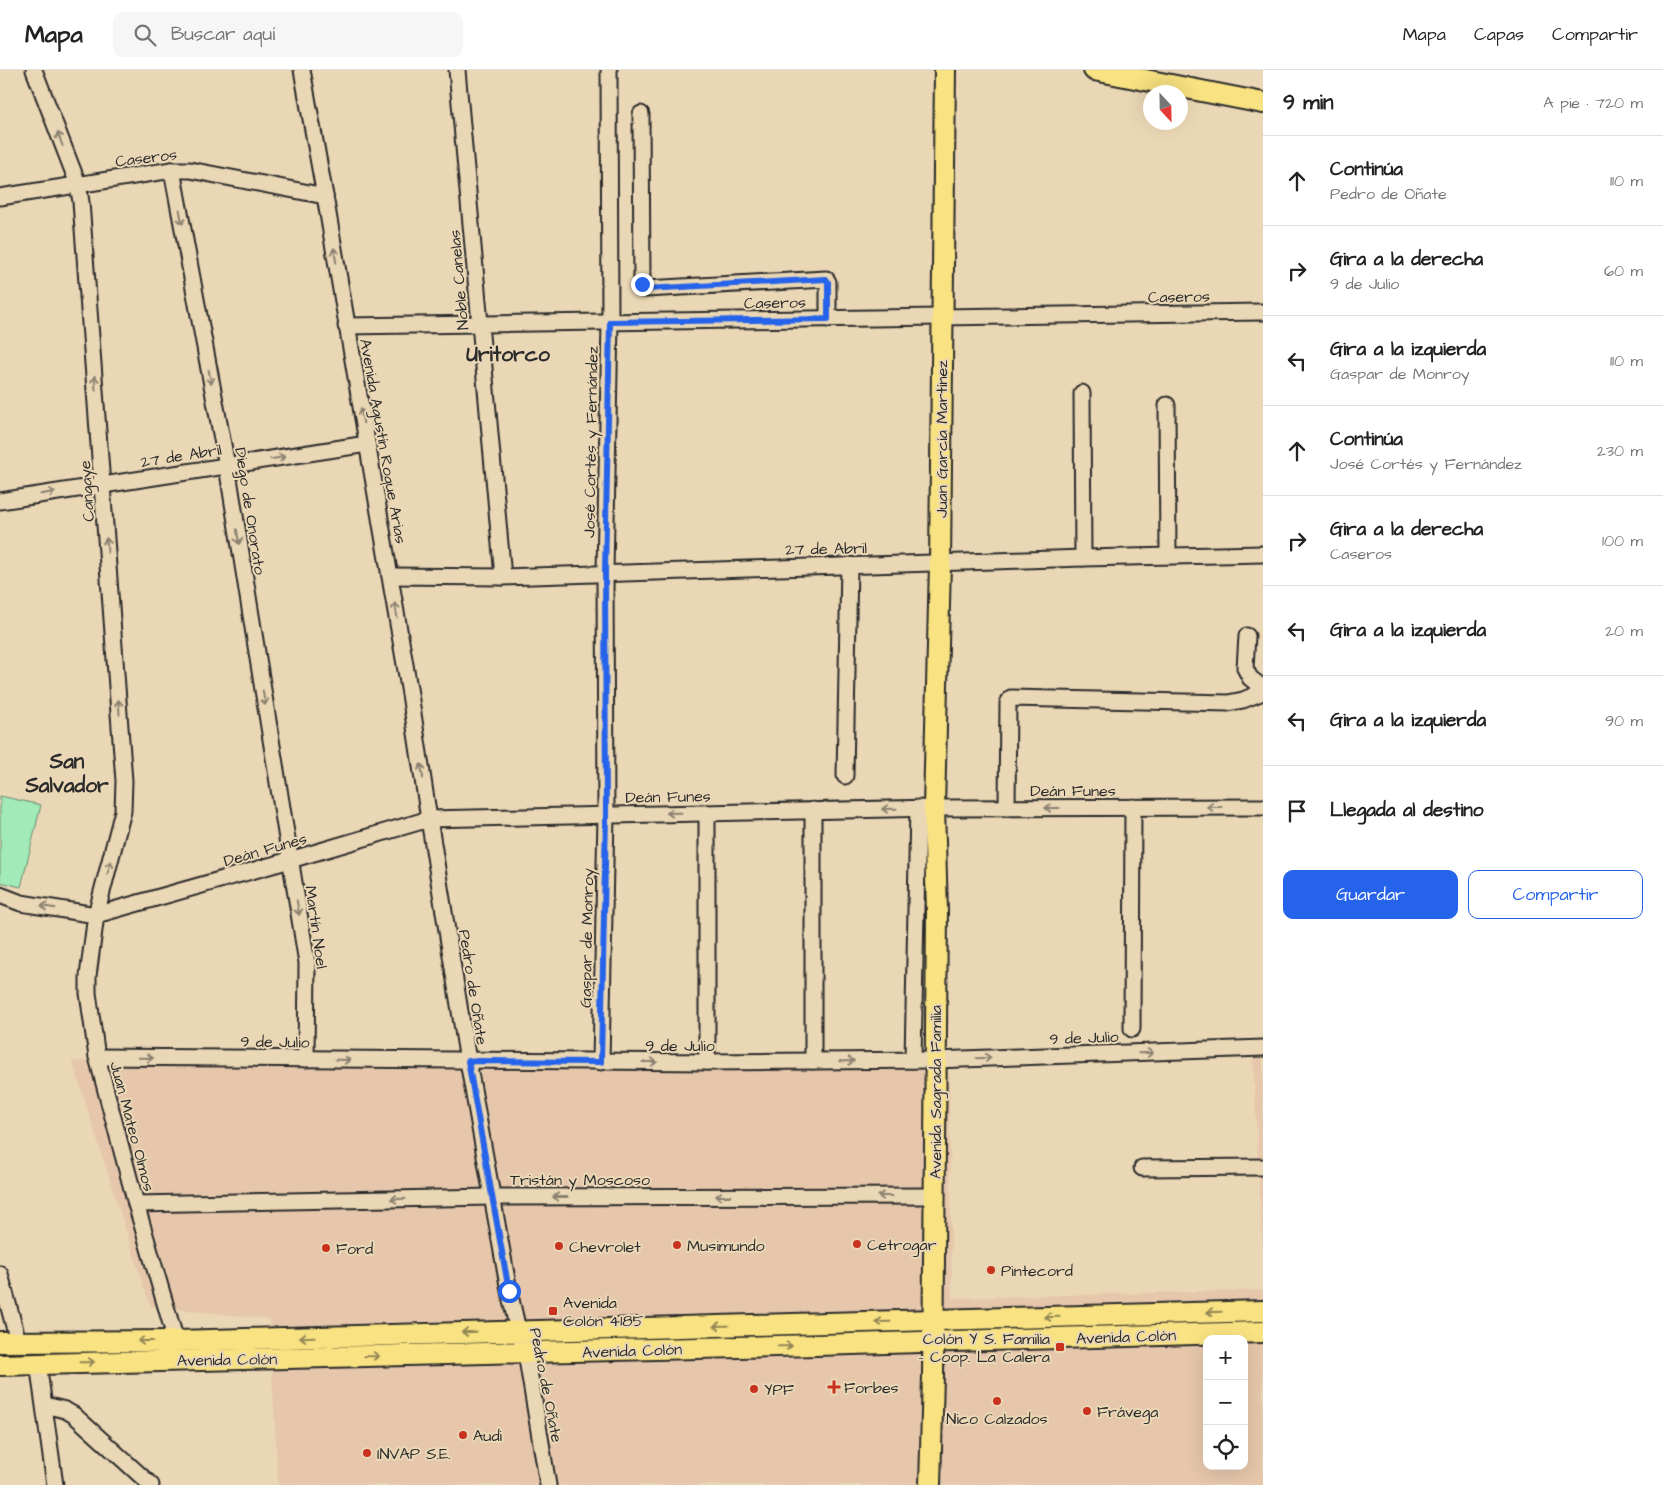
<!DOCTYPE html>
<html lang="es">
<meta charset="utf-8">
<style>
:root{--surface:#fff;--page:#f6f6f6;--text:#222;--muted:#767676;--line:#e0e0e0;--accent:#2563eb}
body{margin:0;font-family:"Architects Daughter",sans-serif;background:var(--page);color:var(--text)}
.controls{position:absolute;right:15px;bottom:15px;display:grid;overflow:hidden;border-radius:10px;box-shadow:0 5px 20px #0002}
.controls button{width:45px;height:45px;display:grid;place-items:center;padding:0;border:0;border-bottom:1px solid var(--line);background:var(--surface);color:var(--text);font:25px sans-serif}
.compass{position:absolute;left:1143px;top:15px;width:45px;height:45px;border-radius:50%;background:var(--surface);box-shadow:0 5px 20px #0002;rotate:158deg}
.stop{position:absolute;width:15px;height:15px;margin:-11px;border:4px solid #2563eb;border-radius:50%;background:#fff}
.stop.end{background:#2563eb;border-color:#fff;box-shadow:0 1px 5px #0008}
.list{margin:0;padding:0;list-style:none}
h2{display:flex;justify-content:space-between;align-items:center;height:65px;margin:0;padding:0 20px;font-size:21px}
h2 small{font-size:16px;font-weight:400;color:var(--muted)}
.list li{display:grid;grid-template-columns:32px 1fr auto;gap:15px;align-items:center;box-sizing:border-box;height:90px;padding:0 20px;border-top:1px solid var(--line)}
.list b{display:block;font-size:19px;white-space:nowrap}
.list p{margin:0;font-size:16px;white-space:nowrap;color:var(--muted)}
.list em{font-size:16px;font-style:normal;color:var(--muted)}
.actions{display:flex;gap:10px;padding:15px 20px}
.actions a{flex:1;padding:11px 0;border:1px solid var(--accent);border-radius:10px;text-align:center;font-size:18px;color:var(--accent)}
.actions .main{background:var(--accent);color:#fff}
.icon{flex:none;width:28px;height:28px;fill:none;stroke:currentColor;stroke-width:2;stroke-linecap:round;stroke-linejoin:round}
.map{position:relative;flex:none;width:1263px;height:1415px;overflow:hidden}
header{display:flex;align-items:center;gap:30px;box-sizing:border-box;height:70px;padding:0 25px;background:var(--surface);border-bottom:1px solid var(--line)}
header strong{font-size:24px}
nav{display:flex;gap:28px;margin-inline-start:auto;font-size:18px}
.search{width:350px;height:45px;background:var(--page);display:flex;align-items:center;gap:12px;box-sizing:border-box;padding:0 18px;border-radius:10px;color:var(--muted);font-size:19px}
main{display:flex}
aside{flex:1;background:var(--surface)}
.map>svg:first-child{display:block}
</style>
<header>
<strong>Mapa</strong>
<div class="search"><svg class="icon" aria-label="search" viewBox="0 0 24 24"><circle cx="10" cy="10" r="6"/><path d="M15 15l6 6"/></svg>Buscar aquí</div>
<nav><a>Mapa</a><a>Capas</a><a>Compartir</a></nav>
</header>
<main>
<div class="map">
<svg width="1263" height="1415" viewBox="0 0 1263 1415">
<rect width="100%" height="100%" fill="#ead7b5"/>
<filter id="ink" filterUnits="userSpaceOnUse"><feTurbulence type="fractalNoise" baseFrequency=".02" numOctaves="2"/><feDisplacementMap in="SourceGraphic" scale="10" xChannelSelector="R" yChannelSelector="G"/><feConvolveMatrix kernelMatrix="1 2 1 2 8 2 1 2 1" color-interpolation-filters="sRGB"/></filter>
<g filter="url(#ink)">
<g fill="#e6c7ac" fill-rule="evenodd">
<polygon points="1263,969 1263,1187 1252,970"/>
<path d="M935,990L949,1004L952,1228L1263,1220V1415H278L269,1249L150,1236L72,991ZM1207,1269H1244V1396H1207Z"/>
</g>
<polygon fill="#a2eab7" stroke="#668a71" points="0,726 41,735 21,817 0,812"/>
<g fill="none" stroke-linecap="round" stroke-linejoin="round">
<defs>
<g id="minor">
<polyline points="34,0 78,114 81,132 124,711 123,741 96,845 88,906 88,923 97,987 136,1134 176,1271"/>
<polyline points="302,0 325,126 410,624 429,749 468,991 509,1221 518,1260 526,1283 548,1415"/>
<polyline points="457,0 503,507"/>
<polyline points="641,44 642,214 646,219 826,209 828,212 828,249"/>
<polyline points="172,100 227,396 307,893 306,989"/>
<polyline points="0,127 172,100 190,100 325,126"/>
<polyline points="346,256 1263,242"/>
<polyline points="1082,323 1083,488"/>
<polyline points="1167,335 1168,486"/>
<polyline points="0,431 367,374"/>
<polyline points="390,506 503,507 1083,488 1263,484"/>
<polyline points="1247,566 1245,598 1250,608 1263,618"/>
<polyline points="845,706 849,495"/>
<polyline points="1007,738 1008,633 1011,628 1228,633 1243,630 1263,622"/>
<polyline points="0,825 21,833 96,845 290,790 429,749 934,738 1263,737"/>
<polyline points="1132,959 1133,737"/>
<polyline points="97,987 707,992 935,990 1263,978"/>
<polyline points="913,990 918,738"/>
<polyline points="813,991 813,740"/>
<polyline points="601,992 606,745 605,502 610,252 609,0"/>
<polyline points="707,992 707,743"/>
<polyline points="1142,1098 1263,1097"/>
<polyline points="136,1134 492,1127 934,1126"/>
<polyline points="0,1204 18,1271"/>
<polyline points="38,1293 55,1415"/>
<polyline points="45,1335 65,1340 74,1345 151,1415"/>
</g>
<g id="major">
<polyline points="1094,0 1263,33"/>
<polyline points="0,1272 176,1271 1263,1241"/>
<polyline points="0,1295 817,1275 1263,1262"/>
<polyline points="930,1415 933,1306 937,842 934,738 940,493 945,0"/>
</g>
</defs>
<use href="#minor" stroke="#2b2b2b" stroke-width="19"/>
<use href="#major" stroke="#2b2b2b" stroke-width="24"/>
<use href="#minor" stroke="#ead7b5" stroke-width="15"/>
<use href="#major" stroke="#f8e281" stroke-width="20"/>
</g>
<defs><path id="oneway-shaft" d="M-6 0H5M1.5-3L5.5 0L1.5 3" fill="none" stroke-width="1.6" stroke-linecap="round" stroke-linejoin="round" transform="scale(1.25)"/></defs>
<g stroke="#8a8170">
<use href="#oneway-shaft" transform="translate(60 69) rotate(-111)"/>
<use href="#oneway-shaft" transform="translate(181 147) rotate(79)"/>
<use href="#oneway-shaft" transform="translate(335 185) rotate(-99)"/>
<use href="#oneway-shaft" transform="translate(210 307) rotate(79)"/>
<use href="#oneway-shaft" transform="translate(95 313) rotate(-94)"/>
<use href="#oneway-shaft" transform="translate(362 346) rotate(-100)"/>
<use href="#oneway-shaft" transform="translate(278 388) rotate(-9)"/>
<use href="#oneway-shaft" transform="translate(48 423) rotate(-9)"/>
<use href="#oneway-shaft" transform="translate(238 467) rotate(81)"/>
<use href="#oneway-shaft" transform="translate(107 475) rotate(-94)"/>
<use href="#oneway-shaft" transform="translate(396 540) rotate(-100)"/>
<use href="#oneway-shaft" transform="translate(264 628) rotate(81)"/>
<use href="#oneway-shaft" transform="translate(119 637) rotate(-94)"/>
<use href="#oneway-shaft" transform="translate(422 701) rotate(-98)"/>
<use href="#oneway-shaft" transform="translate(1214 737) rotate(180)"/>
<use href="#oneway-shaft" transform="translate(1052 738) rotate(180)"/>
<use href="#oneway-shaft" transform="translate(889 739) rotate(179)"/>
<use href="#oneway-shaft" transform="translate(674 743) rotate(179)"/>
<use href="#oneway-shaft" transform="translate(109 798) rotate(-75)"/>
<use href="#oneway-shaft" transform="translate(48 837) rotate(-171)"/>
<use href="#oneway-shaft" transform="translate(298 838) rotate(81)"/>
<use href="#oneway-shaft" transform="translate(1146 983) rotate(-2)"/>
<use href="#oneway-shaft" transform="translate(146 988) rotate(1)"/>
<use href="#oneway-shaft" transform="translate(984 988) rotate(-2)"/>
<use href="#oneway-shaft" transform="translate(343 990) rotate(1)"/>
<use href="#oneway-shaft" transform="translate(847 991) rotate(-1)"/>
<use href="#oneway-shaft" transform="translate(650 992)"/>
<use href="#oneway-shaft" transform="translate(723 1126) rotate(180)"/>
<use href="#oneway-shaft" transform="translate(885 1126) rotate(180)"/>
<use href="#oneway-shaft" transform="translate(560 1127) rotate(180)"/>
<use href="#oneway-shaft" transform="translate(398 1129) rotate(179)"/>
</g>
<g stroke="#928656">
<use href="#oneway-shaft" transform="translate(1214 1242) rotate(178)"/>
<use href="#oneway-shaft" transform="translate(1052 1247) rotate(178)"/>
<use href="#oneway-shaft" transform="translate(883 1252) rotate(179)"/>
<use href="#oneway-shaft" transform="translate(721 1256) rotate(179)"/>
<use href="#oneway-shaft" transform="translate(469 1262) rotate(178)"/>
<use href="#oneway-shaft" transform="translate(307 1267) rotate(178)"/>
<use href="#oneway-shaft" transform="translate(145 1271) rotate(180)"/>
<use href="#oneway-shaft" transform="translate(785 1276) rotate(-1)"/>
<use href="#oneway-shaft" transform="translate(372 1286) rotate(-1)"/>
<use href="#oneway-shaft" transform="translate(87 1292) rotate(-1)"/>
</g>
</g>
<g fill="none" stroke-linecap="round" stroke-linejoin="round" filter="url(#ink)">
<polyline stroke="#2563eb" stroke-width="6" points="509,1221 468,991 601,992 606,745 605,502 610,252 828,249 828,212 826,209 646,219 642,214"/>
</g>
<g fill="#c8321e" stroke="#ead7b5" stroke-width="2">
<circle cx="857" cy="1174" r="5"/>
<circle cx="677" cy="1175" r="5"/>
<circle cx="559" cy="1176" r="5"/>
<circle cx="326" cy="1178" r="5"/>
<circle cx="991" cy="1200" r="5"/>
<rect x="548" y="1236" width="10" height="10" rx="2.5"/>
<rect x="1055" y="1272" width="10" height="10" rx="2.5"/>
<path d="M831.5 1309.5h5v5h5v5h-5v5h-5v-5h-5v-5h5z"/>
<circle cx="754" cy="1319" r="5"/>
<circle cx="997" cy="1331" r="5"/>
<circle cx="1087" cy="1341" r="5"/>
<circle cx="463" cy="1365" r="5"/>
<circle cx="367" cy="1383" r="5"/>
</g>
<g text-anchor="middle" stroke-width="4" stroke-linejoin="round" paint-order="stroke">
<g font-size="16" fill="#2b2b2b" stroke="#ead7b5">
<text transform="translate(146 87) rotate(-7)" y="6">Caseros</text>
<text transform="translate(458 210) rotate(-95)" y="6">Noble Canelas</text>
<text transform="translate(1179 226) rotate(-1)" y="6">Caseros</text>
<text transform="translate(775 232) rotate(-1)" y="6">Caseros</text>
<text transform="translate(941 369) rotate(-90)" y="6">Juan García Martínez</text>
<text transform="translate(384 371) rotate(80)" y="6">Avenida Agustín Roque Arias</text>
<text transform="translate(590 372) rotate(-89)" y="6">José Cortés y Fernández</text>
<text transform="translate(181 385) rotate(-9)" y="6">27 de Abril</text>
<text transform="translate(86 421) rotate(-94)" y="6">Cangaye</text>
<text transform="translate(251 441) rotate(81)" y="6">Diego de Onorato</text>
<text transform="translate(826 478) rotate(-1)" y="6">27 de Abril</text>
<text x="1073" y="726">Deán Funes</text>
<text transform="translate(668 726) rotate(-1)" y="6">Deán Funes</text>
<text transform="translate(265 779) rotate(-16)" y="6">Deán Funes</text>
<text transform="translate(317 857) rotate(82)" y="6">Martín Noel</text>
<text transform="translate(586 868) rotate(-89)" y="6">Gaspar de Monroy</text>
<text transform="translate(474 917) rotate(81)" y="6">Pedro de Oñate</text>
<text transform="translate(1084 967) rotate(-2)" y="6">9 de Julio</text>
<text transform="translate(275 971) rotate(1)" y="6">9 de Julio</text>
<text x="680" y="981">9 de Julio</text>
<text transform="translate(935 1022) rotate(-90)" y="6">Avenida Sagrada Familia</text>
<text transform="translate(133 1056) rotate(75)" y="6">Juan Mateo Olmos</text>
<text x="580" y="1115">Tristán y Moscoso</text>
<text transform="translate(1126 1266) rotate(-2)" y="6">Avenida Colón</text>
<text transform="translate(632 1280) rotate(-2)" y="6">Avenida Colón</text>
<text transform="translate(227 1289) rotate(-1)" y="6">Avenida Colón</text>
<text transform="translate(547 1315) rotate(79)" y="6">Pedro de Oñate</text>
</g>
<g font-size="16" fill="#2b2b2b" stroke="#ead7b5" text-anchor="start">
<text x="867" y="1180">Cetrogar</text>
<text x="687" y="1181">Musimundo</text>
<text x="569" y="1182">Chevrolet</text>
<text x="336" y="1184">Ford</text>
<text x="1001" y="1206">Pintecord</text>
<text x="563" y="1238">Avenida<tspan x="563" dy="18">Colón 4185</tspan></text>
<text x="1050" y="1274" text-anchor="end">Colón Y S. Familia<tspan x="1050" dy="18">- Coop. La Calera</tspan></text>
<text x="844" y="1323">Forbes</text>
<text x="764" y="1325">YPF</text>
<text x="1097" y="1347">Frávega</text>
<text x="997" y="1354" text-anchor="middle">Nico Calzados</text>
<text x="473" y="1371">Audi</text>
<text x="377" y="1389">INVAP S.E.</text>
</g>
<g font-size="21" font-weight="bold" fill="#2b2b2b" stroke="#ead7b5">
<text x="508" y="291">Uritorco</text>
<text x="67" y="698">San<tspan x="67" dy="24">Salvador</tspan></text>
</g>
</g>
</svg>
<div class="controls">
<button>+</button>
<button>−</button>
<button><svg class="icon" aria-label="locate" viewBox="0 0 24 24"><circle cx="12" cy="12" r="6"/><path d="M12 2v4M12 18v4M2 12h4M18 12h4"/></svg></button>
</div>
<svg class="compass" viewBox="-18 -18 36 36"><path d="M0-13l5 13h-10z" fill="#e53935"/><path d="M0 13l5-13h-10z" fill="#767676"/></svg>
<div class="stop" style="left:509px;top:1221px"></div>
<div class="stop end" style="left:642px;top:214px"></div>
</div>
<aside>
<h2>9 min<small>A pie · 720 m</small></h2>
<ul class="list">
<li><svg class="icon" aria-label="ahead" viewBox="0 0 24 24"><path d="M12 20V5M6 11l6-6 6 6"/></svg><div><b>Continúa</b><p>Pedro de Oñate</p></div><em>110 m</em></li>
<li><svg class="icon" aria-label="right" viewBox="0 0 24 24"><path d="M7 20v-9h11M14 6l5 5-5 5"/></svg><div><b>Gira a la derecha</b><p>9 de Julio</p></div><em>60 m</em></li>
<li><svg class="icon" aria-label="left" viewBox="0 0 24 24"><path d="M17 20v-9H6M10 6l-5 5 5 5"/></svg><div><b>Gira a la izquierda</b><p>Gaspar de Monroy</p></div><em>110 m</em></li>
<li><svg class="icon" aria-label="ahead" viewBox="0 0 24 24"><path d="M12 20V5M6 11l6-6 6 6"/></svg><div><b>Continúa</b><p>José Cortés y Fernández</p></div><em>230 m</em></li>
<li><svg class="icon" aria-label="right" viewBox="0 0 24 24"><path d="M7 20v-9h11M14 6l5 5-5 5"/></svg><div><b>Gira a la derecha</b><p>Caseros</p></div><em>100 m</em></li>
<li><svg class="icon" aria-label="left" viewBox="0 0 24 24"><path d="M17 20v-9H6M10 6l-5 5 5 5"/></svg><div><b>Gira a la izquierda</b></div><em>20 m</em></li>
<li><svg class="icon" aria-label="left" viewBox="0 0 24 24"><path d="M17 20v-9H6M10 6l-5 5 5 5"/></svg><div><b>Gira a la izquierda</b></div><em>90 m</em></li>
<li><svg class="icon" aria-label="arrive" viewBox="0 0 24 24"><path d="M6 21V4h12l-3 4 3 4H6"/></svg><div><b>Llegada al destino</b></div></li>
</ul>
<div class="actions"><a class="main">Guardar</a><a>Compartir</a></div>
</aside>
</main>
